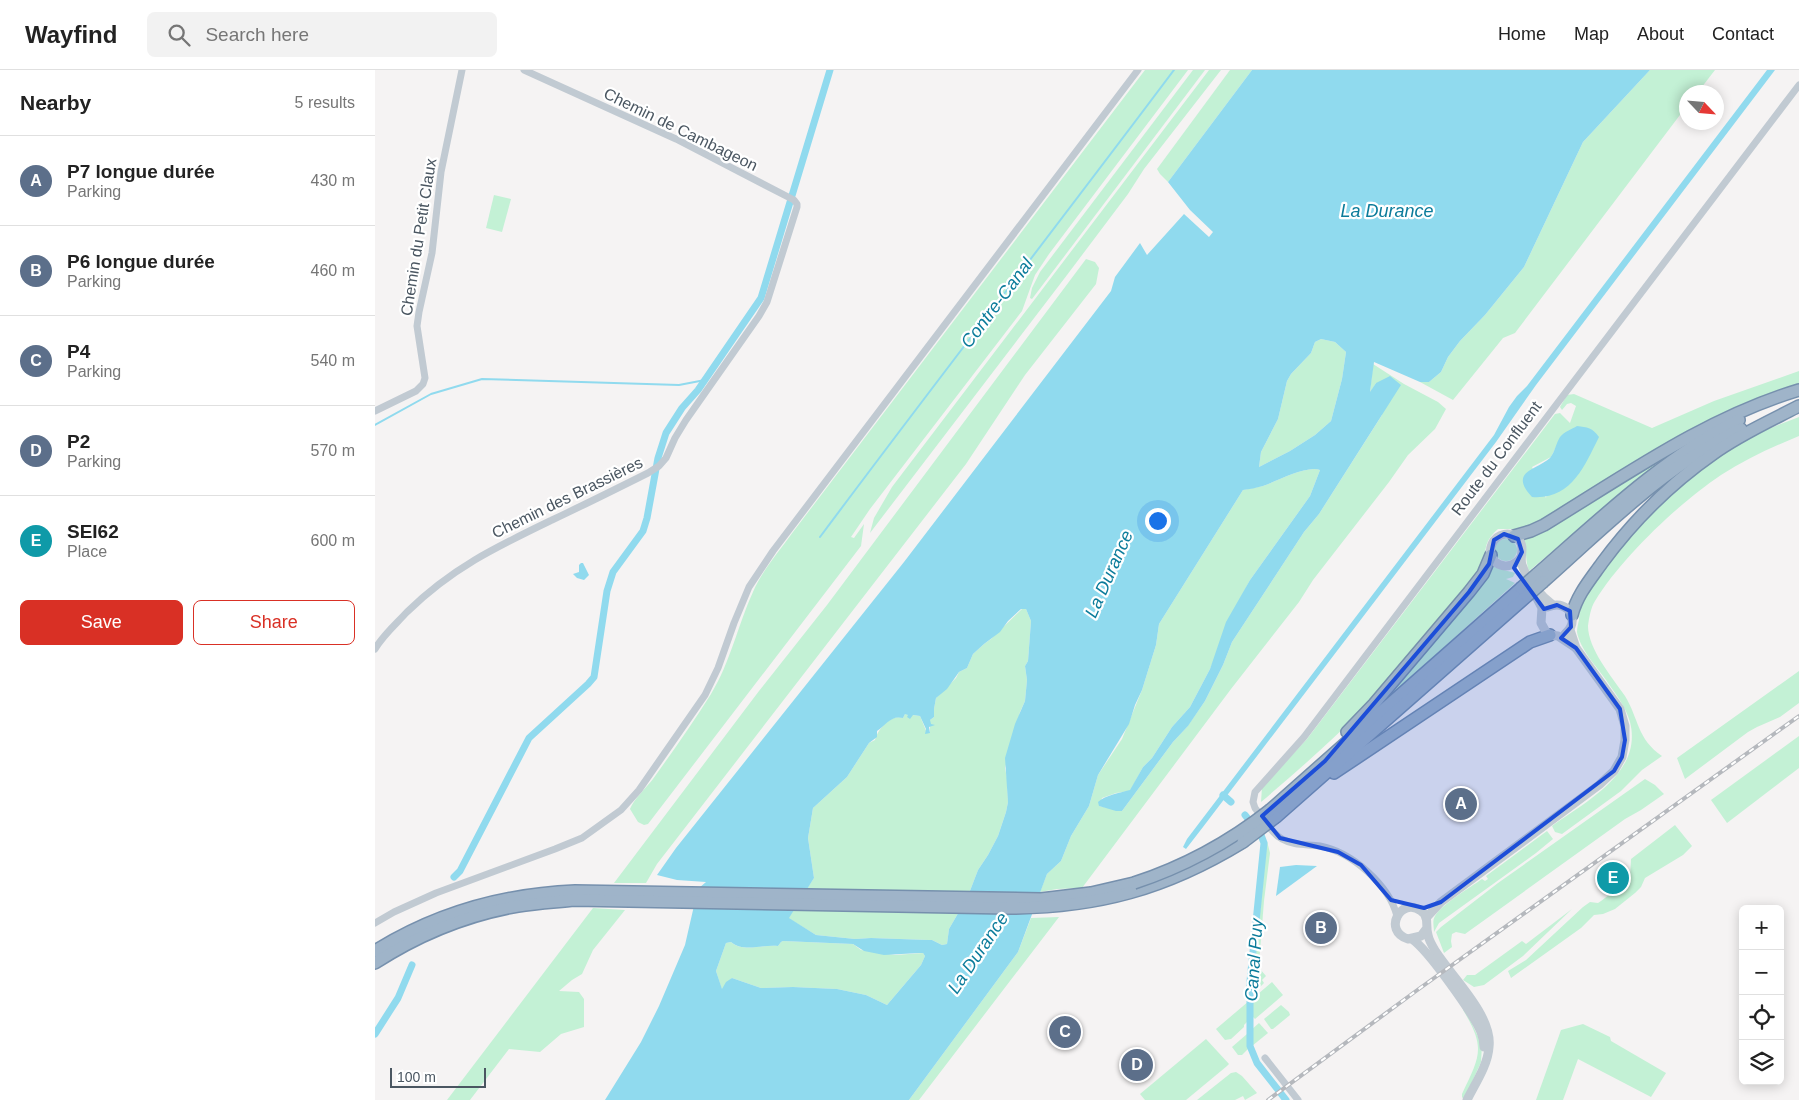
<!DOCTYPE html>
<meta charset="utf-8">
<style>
:root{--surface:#fff;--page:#f2f2f2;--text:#222;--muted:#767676;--line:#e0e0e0;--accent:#d93025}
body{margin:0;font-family:Helvetica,sans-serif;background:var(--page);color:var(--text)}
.controls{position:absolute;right:15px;bottom:15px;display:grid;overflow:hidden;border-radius:8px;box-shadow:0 2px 12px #0003}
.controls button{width:45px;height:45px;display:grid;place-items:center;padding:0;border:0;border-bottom:1px solid var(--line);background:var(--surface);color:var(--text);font:25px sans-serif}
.compass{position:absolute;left:1304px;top:15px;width:45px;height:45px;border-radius:50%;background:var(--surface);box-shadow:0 2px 12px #0003;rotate:116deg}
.scale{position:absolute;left:15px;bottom:12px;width:96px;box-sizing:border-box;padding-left:5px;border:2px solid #4a5661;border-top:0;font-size:14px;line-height:18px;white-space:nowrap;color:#4a5661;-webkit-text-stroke:4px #fff;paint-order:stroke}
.you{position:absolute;left:782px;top:450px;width:18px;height:18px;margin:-12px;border:4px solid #fff;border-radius:50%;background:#1a73e8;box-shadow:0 0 0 8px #1a73e833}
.badge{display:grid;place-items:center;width:32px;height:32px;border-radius:50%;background:var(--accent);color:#fff;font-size:16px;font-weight:700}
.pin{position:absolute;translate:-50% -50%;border:2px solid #fff;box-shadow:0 1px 5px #0006}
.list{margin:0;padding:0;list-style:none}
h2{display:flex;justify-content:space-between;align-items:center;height:65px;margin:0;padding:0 20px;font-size:21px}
h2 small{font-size:16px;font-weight:400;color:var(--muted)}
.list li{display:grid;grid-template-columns:32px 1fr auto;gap:15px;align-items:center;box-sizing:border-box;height:90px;padding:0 20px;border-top:1px solid var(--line)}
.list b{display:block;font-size:19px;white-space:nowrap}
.list p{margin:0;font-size:16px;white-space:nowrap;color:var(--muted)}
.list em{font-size:16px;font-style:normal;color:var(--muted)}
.actions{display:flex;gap:10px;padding:15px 20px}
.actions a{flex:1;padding:11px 0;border:1px solid var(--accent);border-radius:8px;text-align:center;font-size:18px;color:var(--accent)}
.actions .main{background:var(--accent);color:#fff}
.icon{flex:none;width:28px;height:28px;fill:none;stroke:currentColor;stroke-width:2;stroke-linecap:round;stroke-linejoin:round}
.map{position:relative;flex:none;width:1424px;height:1030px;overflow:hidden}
header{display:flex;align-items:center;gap:30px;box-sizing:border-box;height:70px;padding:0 25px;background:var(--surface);border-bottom:1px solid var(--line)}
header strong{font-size:24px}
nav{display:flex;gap:28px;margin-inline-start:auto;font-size:18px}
.search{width:350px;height:45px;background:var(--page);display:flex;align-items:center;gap:12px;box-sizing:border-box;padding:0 18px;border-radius:8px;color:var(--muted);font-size:19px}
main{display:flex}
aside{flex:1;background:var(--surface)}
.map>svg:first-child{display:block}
</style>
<header>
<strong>Wayfind</strong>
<div class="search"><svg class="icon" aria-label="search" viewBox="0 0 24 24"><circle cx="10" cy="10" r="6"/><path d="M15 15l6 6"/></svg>Search here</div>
<nav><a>Home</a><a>Map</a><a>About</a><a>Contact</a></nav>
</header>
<main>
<aside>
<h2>Nearby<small>5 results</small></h2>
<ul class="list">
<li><span class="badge" style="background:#5c6f8a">A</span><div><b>P7 longue durée</b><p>Parking</p></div><em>430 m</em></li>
<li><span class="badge" style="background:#5c6f8a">B</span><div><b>P6 longue durée</b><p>Parking</p></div><em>460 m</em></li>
<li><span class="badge" style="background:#5c6f8a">C</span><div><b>P4</b><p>Parking</p></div><em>540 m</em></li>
<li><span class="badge" style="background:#5c6f8a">D</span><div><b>P2</b><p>Parking</p></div><em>570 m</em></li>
<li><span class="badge" style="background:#0f9aa8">E</span><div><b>SEI62</b><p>Place</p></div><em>600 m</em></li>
</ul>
<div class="actions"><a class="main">Save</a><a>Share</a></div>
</aside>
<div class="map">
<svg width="1424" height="1030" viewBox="0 0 1424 1030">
<rect width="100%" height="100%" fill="#f5f3f3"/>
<g fill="#c3f1d5" fill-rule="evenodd">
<path d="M770,0H813L674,184L660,205L647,241L495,439L476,467L479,468L489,454L486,476L273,754L269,755L263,752L255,739C259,729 271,718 278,709C298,681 318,653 336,624C355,593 363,555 378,522C387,501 405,480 418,462Z"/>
<polygon points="818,0 830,0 657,229 655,228 657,218 665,202"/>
<polygon points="834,0 846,0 769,99 753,124 692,205 495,463 499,448 517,417"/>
<polygon points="855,0 877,0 793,112 785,104 782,99"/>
<polygon points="1275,0 1340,0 1323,22 1312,22 1311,37 1140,263 1128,268 1078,330 1045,312 1054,312 1066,302 1073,287 1085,271 1110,245 1149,197 1208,72"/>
<polygon points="119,125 136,129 127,162 111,158"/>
<polygon points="711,189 720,192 724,198 721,214 650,305 591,394 282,794 271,813 239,813 384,621 452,535"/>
<polygon points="946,269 960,272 971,282 967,309 956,351 940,365 915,381 884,397 886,382 903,349 912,311 916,304 936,283 940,272"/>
<path d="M998,294L1029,314L1063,332L1071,339L1060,359L1033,385L1014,412L938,510L924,532L856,619L707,818L682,819L665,822L672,804L686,791L696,766L714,736L723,705L747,669L767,620L781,575L784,554L868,420C875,419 881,417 888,416C902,411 932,395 945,400L935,426L875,510L865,529L835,599L815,637L797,657L777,688L768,697L755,721L741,723L727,728L724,736L747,741L798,672L812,657L830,631L848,595L857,572L929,462L944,444L1007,345L1001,313L995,323Z"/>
<path d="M1424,301V315L1158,455L1149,459H1123C1104,476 1115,482 1105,500C1066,550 1026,600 982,645C951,676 919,704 886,732L887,717L932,669L1180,344L1185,343L1195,353L1201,336L1196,333L1192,334L1187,340L1185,337L1192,325L1199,324L1277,358L1339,331ZM1181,377L1171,428L1157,397L1176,387Z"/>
<path d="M1424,347V366C1397,377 1371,389 1346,405C1303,434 1247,487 1220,531C1216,537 1214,548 1213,556C1213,579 1237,607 1250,626C1264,649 1262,669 1287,686L1267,700L1246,721L1187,764L1180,762L1177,756C1210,732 1268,703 1255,652C1251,637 1240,623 1231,610C1221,596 1205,579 1202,562C1202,558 1203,554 1204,550C1205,529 1216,518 1228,501C1268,446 1318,398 1378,366C1393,358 1409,353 1424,347Z"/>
<path d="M1279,392L1280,395L1154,501C1150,490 1152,479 1148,468Z"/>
<circle cx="1131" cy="480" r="11"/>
<path d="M1116,495C1124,500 1131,500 1140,503L1138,507L1131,509L1140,513L1006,634Z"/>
<path d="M647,539H651L656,551L653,591L650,596L652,610L650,631L645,642L630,698L632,708L633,732L631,742L623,766L613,785L603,800L593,826L574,859L572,874L567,875L557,870H553L496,868L480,869L441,865L413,848L439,808L433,768L438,738L472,707L494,673L500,670C503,659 516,644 528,648L530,644L545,646L552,663L555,662V650L559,647V639L561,628L581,608L584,602L592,598L598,584L609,574L616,569Z"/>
<polygon points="1424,601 1424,633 1405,647 1382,657 1373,662 1310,709 1302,688"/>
<polygon points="1424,666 1424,698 1352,753 1336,730"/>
<polygon points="1270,709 1280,715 1289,724 1266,740 1250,749 1090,864 1081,862 1077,864 1076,871 1077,877 1069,883 1061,862 1066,857 1123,813"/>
<polygon points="1300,755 1317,776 1308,785 1270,808 1266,817 1260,823 1240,839 1228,844 1219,845 1206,858 1136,908 1133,901 1151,890 1208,837 1215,832 1223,833 1226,831 1255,809 1256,789"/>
<path d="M1172,761L1178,769L1161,783L1064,853L1059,862C1059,857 1057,851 1060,846C1067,834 1096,817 1107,809L1110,811L1113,809L1111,806Z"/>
<polygon points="892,771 895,783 889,831 884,894 885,899 891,906 887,910 889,913 880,922 877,922"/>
<polygon points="218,838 250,840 218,880 207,904 197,910 184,921 204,922 209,929 209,957 186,964 165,982 134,979 95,1030 72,1030"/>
<polygon points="1197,839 1148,886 1109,915 1099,917 1088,910 1092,905 1100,905 1147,871 1151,874"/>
<polygon points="684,847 544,1030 534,1030 643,882 656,848"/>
<path d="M408,871L478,874L486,880L520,885L548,883L550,886L546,895L512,935L491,925L462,919L418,917L386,918L357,908L347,920L341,901L351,873L356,872C368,883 388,874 403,876L406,872Z"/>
<polygon points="897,912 908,925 880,949 878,947 875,950 876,930"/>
<polygon points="874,931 873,951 869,955 869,957 856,969 850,970 841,959"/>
<polygon points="906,935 914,942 915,945 898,959 896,959 889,949"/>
<path d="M1089,937L1107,975L1106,992L1089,1030L1087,1027V1024C1105,986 1111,978 1088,940Z"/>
<polygon points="884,953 893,963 877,976 876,960"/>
<polygon points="1208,954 1235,967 1236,971 1291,1003 1276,1027 1203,989 1188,1030 1161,1030 1186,960"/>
<polygon points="872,964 873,979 867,985 863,985 857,977"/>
<polygon points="831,969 854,994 852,996 811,1030 770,1030 765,1024"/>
<polygon points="861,1002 867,1006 882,1023 870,1030 868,1026 860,1030 822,1030 856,1003"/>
</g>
<g fill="#90daee" fill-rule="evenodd">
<path d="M877,0H1275L1208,72L1149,197L1110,245L1085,271L1073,287L1066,302L1054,312H1045L999,292L995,322L1001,313L1015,306L1026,315L944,444L929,462L857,572L848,595L830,631L813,656L798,672L747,741H741L724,736L723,732C731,725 744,723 755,720L768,697L777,688L797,657L815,637L835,599L851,552L875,510L935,426L945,400C932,395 902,411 888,416C881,418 875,419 868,420L784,554L781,575L767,620L760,635L754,654L723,705L714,736L696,766L686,791L672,804L643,882L534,1030H230L266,972L284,936L310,875L321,827L324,818L331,812L302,810L282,805L301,778L529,492L736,221L740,207L765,173L772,185L809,144L834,167L838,162L815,140L793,112ZM946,269L960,272L971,282L967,309L956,351L940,365L915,381L884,397L886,382L903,349L912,311L916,304L936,283L940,272ZM646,539H651L656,551L653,591L650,596L652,610L650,631L640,654L630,688L633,732L631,742L623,766L613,785L603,800L593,826L574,859L572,874L567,875L557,870H553L496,868L480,869L441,865L414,848L439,808L433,768L438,738L472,707L494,673L502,667V661C511,655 516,645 528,648L530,644L533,645L532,647L535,649L538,645L545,646L551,659L550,664L555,663L554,657L560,655L556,654L555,650L559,647V639L561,628L572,619L584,602L592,598L598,584L609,574L625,562L633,551ZM408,871L478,874L489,881L509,885L544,883H548L550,886L546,895L512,935L491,925L462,919L418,917L386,918L357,908L351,912L347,919L341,901L351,873L356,872C369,883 388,874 403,876L406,872Z"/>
<polygon points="1392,0 1400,0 1161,315 1121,372 828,757 811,779 808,777 812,769 1119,365 1134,337 1142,326 1152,316"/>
<path d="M1202,356C1212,357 1218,358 1224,367C1209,397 1196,430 1157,427C1133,401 1162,400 1175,388C1180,382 1181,373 1185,367C1189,362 1197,359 1202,356Z"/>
<polygon points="206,493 208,493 214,505 209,510 202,508 198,504 204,502 204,495"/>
<polygon points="921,795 942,796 901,826 905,797"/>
</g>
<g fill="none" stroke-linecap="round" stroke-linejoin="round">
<g stroke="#90daee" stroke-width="2">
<polyline points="0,355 56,324 107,309 304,315 330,310"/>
<path d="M445,467C562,310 682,156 799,0"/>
</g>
<g stroke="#90daee" stroke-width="7">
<polyline points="848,725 856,732"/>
<polyline points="870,745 886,765 889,773 875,911 875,976 882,993 911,1030"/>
<polyline points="79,807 85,801 154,668 213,614 219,607 232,521 238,502 268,461 272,448 283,388 291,363 307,338 323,320 386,228 455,0"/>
<polyline points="0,964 23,928 37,895"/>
</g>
<defs>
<g id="trunk">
<path d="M1139,466L1156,461L1169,455C1251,405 1331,348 1424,320"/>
<path d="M1162,504C1226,448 1288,388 1364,350"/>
<path d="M1168,512C1230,457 1291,395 1366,359"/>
<path d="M1197,545C1202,525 1215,510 1227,493C1258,451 1295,414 1338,384C1364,365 1395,351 1424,336"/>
<polyline points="972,662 999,634 1094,522 1108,504 1116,485"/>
<polyline points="959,703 1155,572 1175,565"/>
<polyline points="895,740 1146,518"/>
<polyline points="901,747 1152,526"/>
<path d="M0,881C61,843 129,824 200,821L666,829L716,823L759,813"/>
<path d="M0,893C43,865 92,845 143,836C162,833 181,832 200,830L632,838C722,838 791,819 868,772"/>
</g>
</defs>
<use href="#trunk" stroke="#7690ad" stroke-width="14"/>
<g stroke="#c1cad2" stroke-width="7">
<polyline points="0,341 41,321 48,314 50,308 42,256 44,242 57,183 66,102 87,0"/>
<path d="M0,579C8,565 21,554 32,542C77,498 121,477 177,450C209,435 241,419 273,403L284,396L291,388L300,368L311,350L384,246L392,232L422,137V134L419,130L301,69L149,0"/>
<path d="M1022,846C1014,815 977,782 945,776C932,774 919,776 907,769C896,763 888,748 880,738L878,732L880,722L929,667L1424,15"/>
<polyline points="0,853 19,842 61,823 180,779 207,768 246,740 264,720 330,625 343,598 359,553 374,517 398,481 763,0"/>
<polyline points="890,988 923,1030"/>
</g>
<g stroke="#c1cad2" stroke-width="9">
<path d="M1146,487C1134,505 1109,493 1117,474C1122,463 1136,461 1143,469C1151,477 1144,487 1147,495C1152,510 1166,526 1178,535"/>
<polyline points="1159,523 1167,538 1166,553 1171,562 1175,565 1183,566 1201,578"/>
<path d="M1173,537C1182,533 1188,535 1195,541C1199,550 1198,557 1190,564"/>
<polyline points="1051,848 1066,832 1224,715 1239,701 1247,687 1250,670 1250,656 1245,639 1201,578 1195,560"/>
<path d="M1052,858L1046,866L1033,869C1007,861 1026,826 1046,841C1055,847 1050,856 1053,865C1054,871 1058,877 1061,882C1077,907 1118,946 1114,977C1113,995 1100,1014 1092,1030"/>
<path d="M1037,869C1053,880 1098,943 1106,962C1108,967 1109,972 1109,977"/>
</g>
<use href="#trunk" stroke="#9fb4c9" stroke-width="11"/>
<defs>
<polyline id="rail" points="893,1030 1041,921 1424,646"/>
</defs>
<use href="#rail" stroke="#b5b8bd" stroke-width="4"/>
<use href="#rail" stroke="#fff" stroke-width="2" stroke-dasharray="5.5" stroke-linecap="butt"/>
<defs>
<g id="trunk-bridge">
<polyline points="1146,518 1162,504"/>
<polyline points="1152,526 1168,512"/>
<polyline points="868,772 901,747"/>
<path d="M759,813C811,796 853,773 895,740"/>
</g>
</defs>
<use href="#trunk-bridge" stroke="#7690ad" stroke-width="14" stroke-linecap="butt"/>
<use href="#trunk-bridge" stroke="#9fb4c9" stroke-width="11"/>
</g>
<path fill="#1d4ed8" fill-opacity="0.2" stroke="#1d4ed8" stroke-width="4" stroke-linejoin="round" d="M1129,464L1143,469L1147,482L1139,498L1169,539L1182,535L1195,541L1196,557L1186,568L1201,578L1245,639L1250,670L1247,687L1239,701L1066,832L1049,838L1016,830L986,795L963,782L905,768L887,746L950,691L1094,522L1114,494L1119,470Z"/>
<g text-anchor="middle" stroke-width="4.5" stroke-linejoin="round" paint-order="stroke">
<g font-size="16" fill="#4a5661" stroke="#fff">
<text transform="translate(306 59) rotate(26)" y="6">Chemin de Cambageon</text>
<text transform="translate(43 167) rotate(-81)" y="6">Chemin du Petit Claux</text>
<text transform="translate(1121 388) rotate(-53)" y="6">Route du Confluent</text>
<text transform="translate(192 427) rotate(-26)" y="6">Chemin des Brassières</text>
</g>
<g font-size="18" font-style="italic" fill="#0c7c9b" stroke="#fff">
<text x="1012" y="147">La Durance</text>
<text transform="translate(622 233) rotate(-53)" y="6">Contre-Canal</text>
<text transform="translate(734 504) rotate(-66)" y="6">La Durance</text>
<text transform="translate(603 883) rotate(-56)" y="6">La Durance</text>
<text transform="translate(879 890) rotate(-86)" y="6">Canal Puy</text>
</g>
</g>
</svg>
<div class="controls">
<button>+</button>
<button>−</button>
<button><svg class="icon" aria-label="locate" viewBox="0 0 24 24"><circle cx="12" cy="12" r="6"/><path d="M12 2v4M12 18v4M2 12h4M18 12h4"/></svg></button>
<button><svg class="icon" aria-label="layers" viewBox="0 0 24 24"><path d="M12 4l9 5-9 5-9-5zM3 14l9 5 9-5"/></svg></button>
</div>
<svg class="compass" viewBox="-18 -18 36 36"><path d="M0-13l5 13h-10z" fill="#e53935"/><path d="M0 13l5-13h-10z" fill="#767676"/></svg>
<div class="scale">100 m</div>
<div class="you"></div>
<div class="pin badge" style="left:1086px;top:734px;background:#5c6f8a">A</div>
<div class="pin badge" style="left:946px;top:858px;background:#5c6f8a">B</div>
<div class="pin badge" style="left:690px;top:962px;background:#5c6f8a">C</div>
<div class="pin badge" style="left:762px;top:995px;background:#5c6f8a">D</div>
<div class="pin badge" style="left:1238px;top:808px;background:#0f9aa8">E</div>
</div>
</main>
